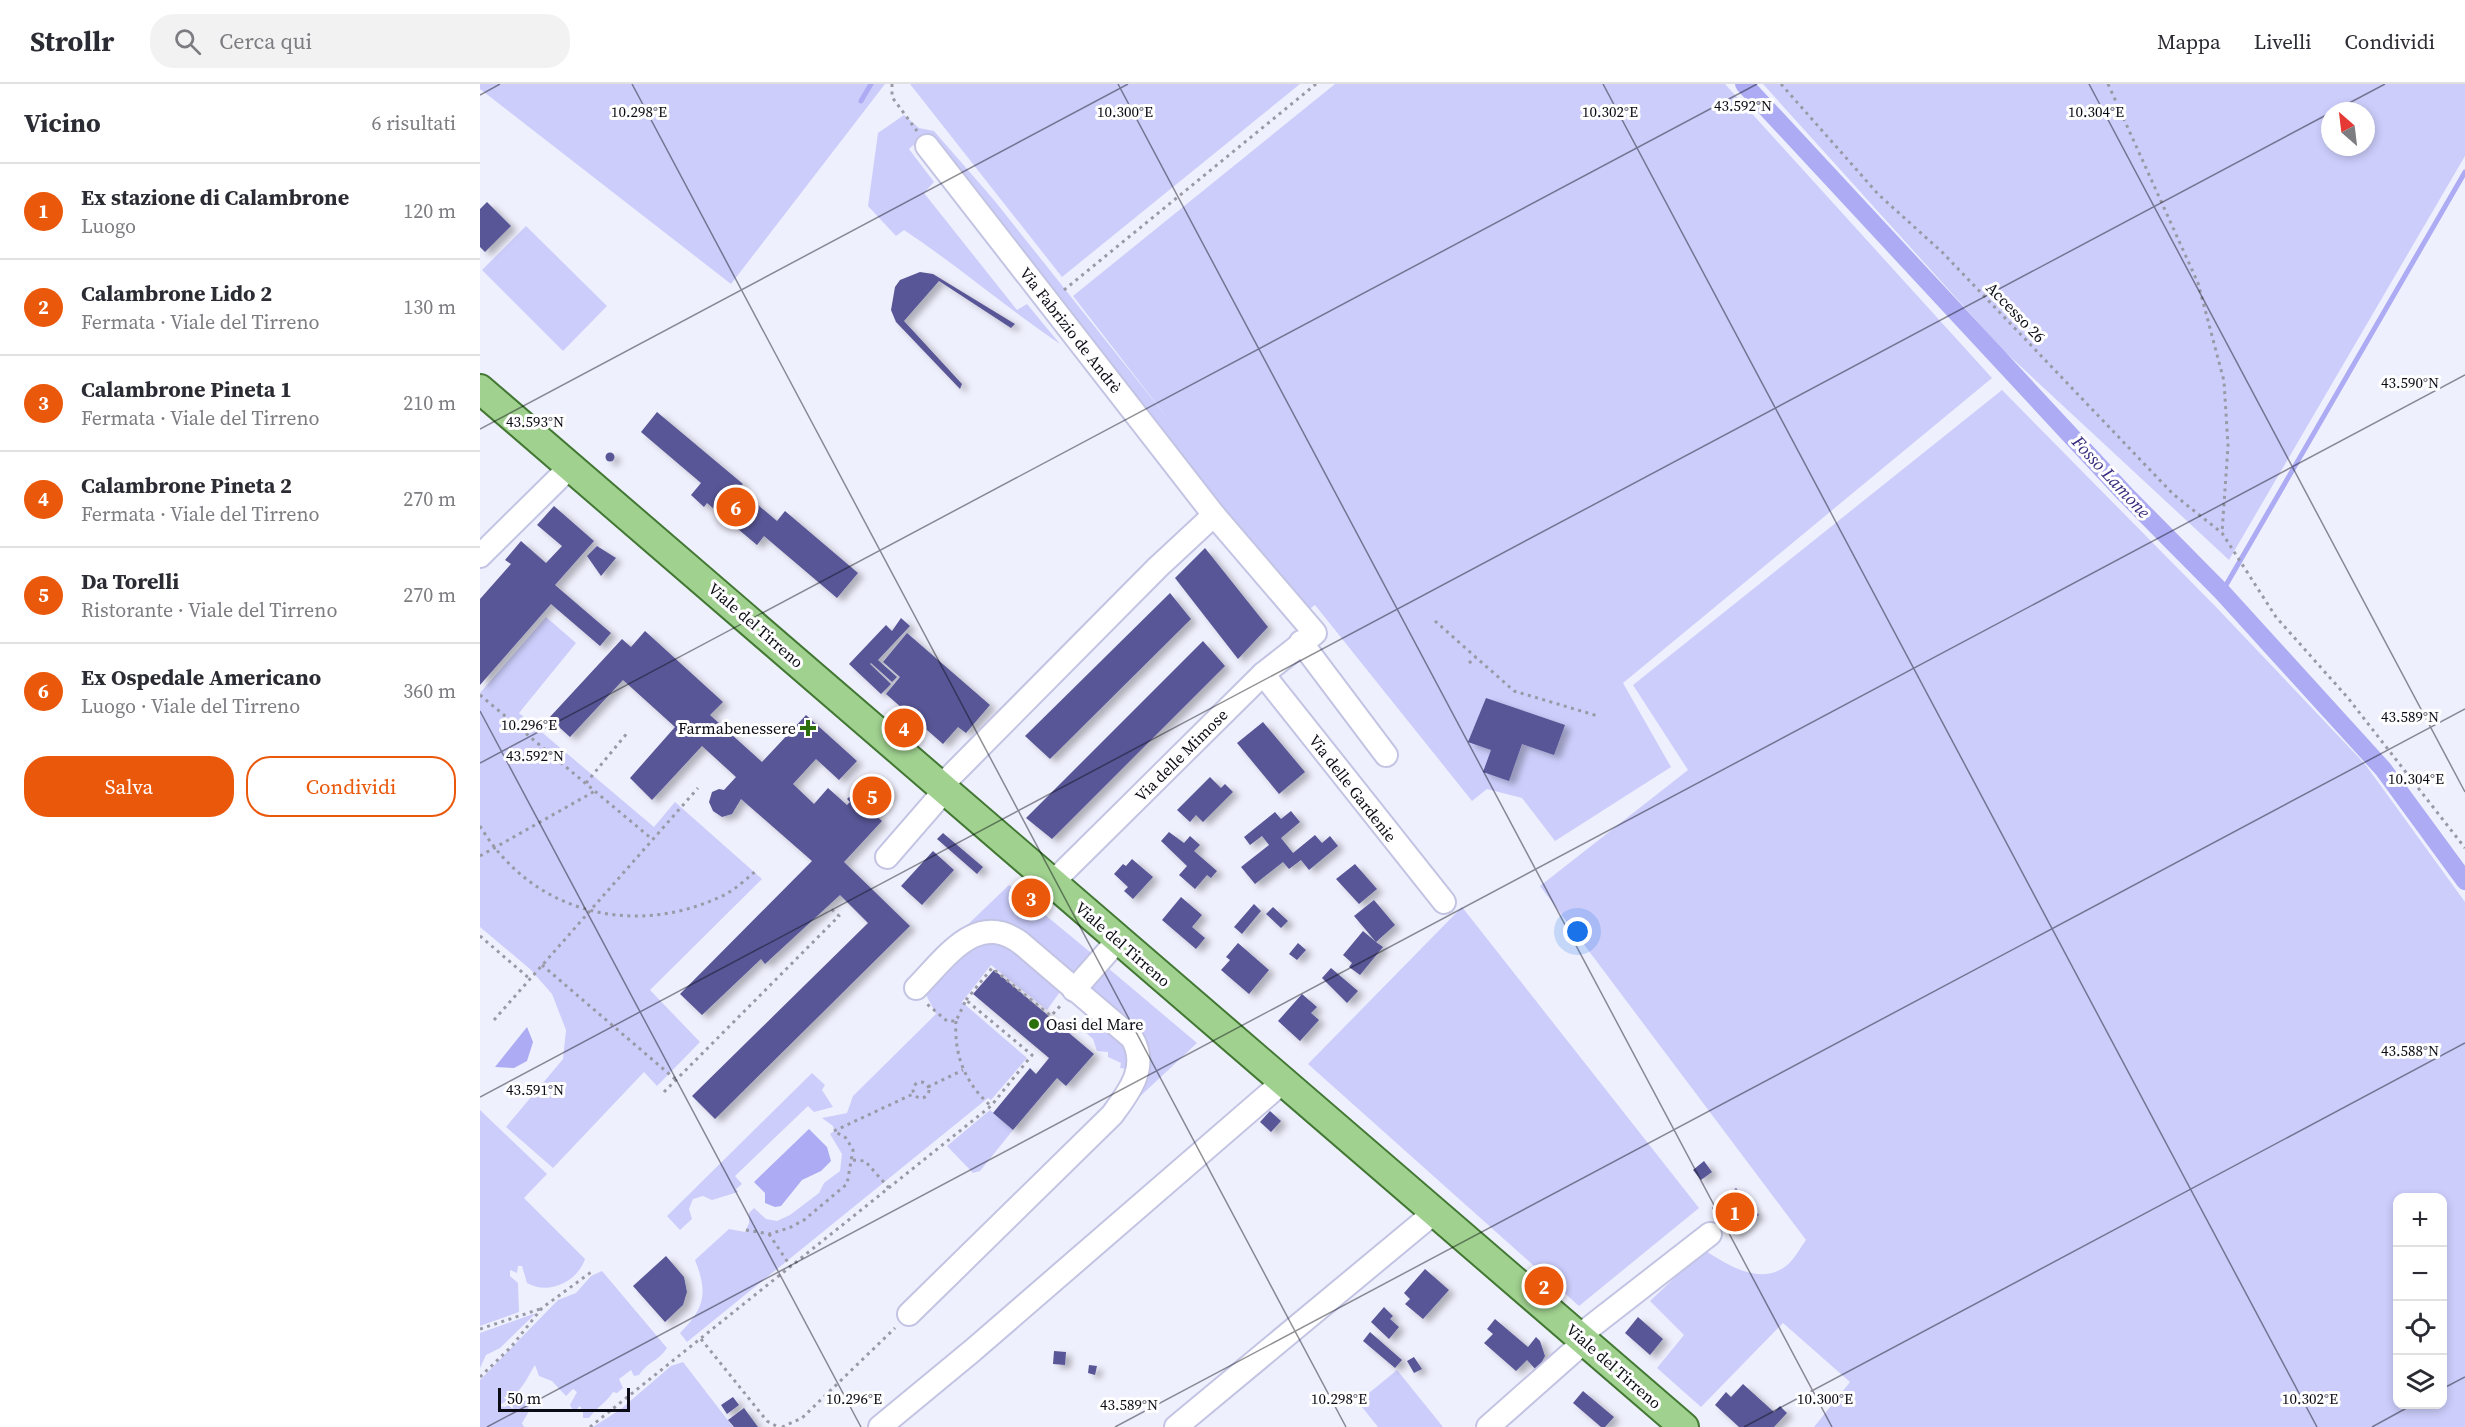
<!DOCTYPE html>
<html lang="it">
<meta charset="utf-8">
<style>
:root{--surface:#fff;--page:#f2f2f3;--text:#2b2b33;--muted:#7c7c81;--line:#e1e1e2;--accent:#ea580c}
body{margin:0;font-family:"Source Serif 4",serif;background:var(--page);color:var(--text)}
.controls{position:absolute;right:18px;bottom:18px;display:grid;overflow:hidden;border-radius:12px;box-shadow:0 3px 9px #0003}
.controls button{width:54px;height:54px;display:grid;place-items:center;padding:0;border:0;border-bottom:2px solid var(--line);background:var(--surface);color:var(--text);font:30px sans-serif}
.compass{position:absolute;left:1841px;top:18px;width:54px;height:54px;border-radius:50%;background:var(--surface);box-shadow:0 3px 9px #0003;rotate:332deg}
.scale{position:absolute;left:18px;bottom:15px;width:132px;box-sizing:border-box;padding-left:6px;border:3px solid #0b0b15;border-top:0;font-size:16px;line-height:21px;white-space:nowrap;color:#0b0b15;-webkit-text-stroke:4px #fefefe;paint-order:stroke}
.you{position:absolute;left:1098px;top:848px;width:21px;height:21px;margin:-15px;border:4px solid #fff;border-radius:50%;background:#1a73e8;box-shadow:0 0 0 9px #1a73e833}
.badge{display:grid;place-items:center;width:39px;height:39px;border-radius:50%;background:var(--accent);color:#fff;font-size:20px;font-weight:700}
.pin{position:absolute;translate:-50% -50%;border:3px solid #fff;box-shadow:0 2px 6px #0006}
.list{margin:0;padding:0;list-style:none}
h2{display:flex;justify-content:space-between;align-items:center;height:78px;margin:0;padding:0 24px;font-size:26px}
h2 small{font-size:20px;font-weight:400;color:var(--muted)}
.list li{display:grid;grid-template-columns:39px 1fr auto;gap:18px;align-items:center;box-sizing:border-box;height:96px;padding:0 24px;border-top:2px solid var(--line)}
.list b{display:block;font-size:22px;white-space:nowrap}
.list p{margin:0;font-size:20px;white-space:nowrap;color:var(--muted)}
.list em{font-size:20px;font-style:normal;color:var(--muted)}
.actions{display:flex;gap:12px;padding:18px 24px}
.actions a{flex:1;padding:14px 0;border:2px solid var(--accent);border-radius:24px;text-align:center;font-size:21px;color:var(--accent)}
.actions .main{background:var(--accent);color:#fff}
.icon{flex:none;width:33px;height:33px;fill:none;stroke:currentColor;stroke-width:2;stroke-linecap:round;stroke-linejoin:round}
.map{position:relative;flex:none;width:1985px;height:1343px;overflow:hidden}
header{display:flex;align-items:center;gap:36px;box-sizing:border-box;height:84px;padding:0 30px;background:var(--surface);border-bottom:2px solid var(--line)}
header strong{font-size:28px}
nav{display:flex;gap:33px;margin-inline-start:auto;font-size:21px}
.search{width:420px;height:54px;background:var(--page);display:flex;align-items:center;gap:15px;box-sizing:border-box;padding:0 21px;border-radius:24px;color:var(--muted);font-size:22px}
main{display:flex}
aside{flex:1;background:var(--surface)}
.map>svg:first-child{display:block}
</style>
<header>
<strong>Strollr</strong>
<div class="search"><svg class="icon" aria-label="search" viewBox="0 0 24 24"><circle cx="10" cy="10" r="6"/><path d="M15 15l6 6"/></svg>Cerca qui</div>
<nav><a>Mappa</a><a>Livelli</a><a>Condividi</a></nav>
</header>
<main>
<aside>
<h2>Vicino<small>6 risultati</small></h2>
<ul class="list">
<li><span class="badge">1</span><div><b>Ex stazione di Calambrone</b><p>Luogo</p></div><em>120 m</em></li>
<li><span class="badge">2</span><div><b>Calambrone Lido 2</b><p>Fermata · Viale del Tirreno</p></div><em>130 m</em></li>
<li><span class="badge">3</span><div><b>Calambrone Pineta 1</b><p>Fermata · Viale del Tirreno</p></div><em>210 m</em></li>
<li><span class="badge">4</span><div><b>Calambrone Pineta 2</b><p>Fermata · Viale del Tirreno</p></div><em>270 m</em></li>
<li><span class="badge">5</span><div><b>Da Torelli</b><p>Ristorante · Viale del Tirreno</p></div><em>270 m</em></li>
<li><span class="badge">6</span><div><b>Ex Ospedale Americano</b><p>Luogo · Viale del Tirreno</p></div><em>360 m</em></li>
</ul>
<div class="actions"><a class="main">Salva</a><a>Condividi</a></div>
</aside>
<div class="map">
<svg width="1985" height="1343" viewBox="0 0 1985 1343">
<defs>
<filter id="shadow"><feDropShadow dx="6" dy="4" stdDeviation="3" flood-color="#0004"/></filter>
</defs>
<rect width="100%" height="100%" fill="#eff0fd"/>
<g fill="#cccdfb" fill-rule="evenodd">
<polygon points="0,0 405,0 251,200 0,5"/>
<polygon points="430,0 820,0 582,193"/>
<path d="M855,0H1245L1512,294L1143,599L1191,683L1075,757L1042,714L1007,705L992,717L835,521L828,526L820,524L439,56L429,65L454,98L444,109L537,226L547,220L580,260C527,224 478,182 424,146L416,152L388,122L398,49L424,31L439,44L454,47L514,116L689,336L593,212Z"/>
<path d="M1283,0H1985V72L1749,476L1523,266ZM1850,27H1886V63H1850Z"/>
<polygon points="46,142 127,222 83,267 2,186"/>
<path d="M1522,306L1736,523L1885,680L1985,818V1343H1334L1370,1298L1303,1239L1221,1323L1177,1284L1204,1251L1170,1217L1224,1166C1248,1181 1280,1202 1306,1182C1314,1176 1320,1164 1326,1156L1060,802L1208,686L1153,601ZM1918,1114H1962V1320H1918Z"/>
<polygon points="66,533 96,559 39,629 174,743 195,718 282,795 170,906 220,958 177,1002 164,988 73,1084 26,1043 83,975 86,946 72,910 50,885 0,843 0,609"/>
<polygon points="529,801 610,868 611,872 593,890 537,847 480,848"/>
<polygon points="982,823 1219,1124 1099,1222 828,980"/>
<path d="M517,854L582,905L567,926L511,881L482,918L547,974L511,1016L508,1014L207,1258L200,1249C225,1224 228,1209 215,1176L249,1145L265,1148L269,1139V1129L274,1124L286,1135L297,1137L310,1131L339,1109L344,1099L360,1087L362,1070L350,1050L354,1047L353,1042L342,1034L367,1029L373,1012L456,930L445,909L489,863Z"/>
<polygon points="628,884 717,959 654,1018 666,994 610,903"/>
<polygon points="611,933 649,962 647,985 640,984 641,979 628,973 628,968 617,967 613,955 602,945"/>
<polygon points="332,989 345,1001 342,1006 353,1023 334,1028 328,1022 255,1092 262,1100 256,1105 258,1108 232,1116 223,1112 213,1115 209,1125 212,1135 200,1146 187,1132"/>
<path d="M0,1026L67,1090L44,1114L105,1175C97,1199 67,1211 47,1199L42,1182H38L37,1189L30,1186V1192L38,1199L39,1228L0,1242Z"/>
<polygon points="510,1026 533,1046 500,1087 493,1089 467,1062"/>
<path d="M122,1187L187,1264C180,1276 166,1279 159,1291L154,1292L151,1286L139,1295L143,1304L137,1309L133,1308C127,1318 117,1323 109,1334H103V1328L100,1322L94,1328L90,1321L97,1308L93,1305L86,1312L72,1297L59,1292L55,1281C49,1290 45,1301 37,1308L31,1307L30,1315L18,1322L25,1323L38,1315L49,1318L48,1329L42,1339L44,1343H0V1296L78,1216L96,1209L111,1192Z"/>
<polygon points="56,1229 20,1264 6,1271 0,1284 0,1249"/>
<polygon points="203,1278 253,1343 113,1343 141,1325 191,1282"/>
<polygon points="917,1286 963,1343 898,1343 878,1318"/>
</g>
<g fill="#acabf3">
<polygon points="47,943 53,958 47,977 34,984 15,983"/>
<polygon points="329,1045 347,1063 351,1077 341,1087 322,1096 301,1122 295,1123 285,1119 285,1109 274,1098"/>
</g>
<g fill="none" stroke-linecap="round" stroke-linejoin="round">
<g stroke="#acabf3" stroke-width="5">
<polyline points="381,17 391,0"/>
<polyline points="1742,508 1985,88"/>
</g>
<polyline stroke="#acabf3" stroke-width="18" points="1264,0 1645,410 1742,508 1903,685 1985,797"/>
</g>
<g fill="#595696" filter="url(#shadow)">
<polygon points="7,118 31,142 5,168 0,163 0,125"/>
<polygon points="440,188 453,190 535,240 531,244 459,197 424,237 482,300 480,305 416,238 411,226 415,203 420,196"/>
<polygon points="177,328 263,400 258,404 297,437 305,427 378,489 357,514 284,452 277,461 227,419 224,423 211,411 221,399 161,348"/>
<circle cx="130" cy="373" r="4.5"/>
<polygon points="74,422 114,457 75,501 131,549 120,562 71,520 0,601 0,515 31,480 25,476 41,457 66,479 82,462 57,441"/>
<polygon points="117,462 136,474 121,492 107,472"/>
<polygon points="725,464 788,543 758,575 695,494"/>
<polygon points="690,509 711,535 570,675 545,652"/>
<polygon points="421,534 430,542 398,576 417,593 412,598 391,579 390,580 411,600 401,610 369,580 406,541 412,547"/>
<polygon points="165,547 243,618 230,631 282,678 326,631 377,677 359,696 336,675 313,700 334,720 348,704 367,721 370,718 367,715 394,691 412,708 393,729 402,737 364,778 430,842 235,1035 212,1012 388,839 360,811 285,880 281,875 222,931 200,910 332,777 261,715 252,730 242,733 233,727 229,718 232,708 239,705 244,706 256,693 222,662 172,716 150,694 195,643 143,596 90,653 69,634 142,555 151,563"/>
<polygon points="427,549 510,621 486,649 478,643 463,660 406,610 420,593 403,578"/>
<polygon points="723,557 745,582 572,755 546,734"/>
<polygon points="1006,614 1085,641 1074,671 1042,660 1029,697 1003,688 1011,666 988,658"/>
<polygon points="783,638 825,688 799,710 757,659"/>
<polygon points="730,693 741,704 745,700 753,708 723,738 716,731 710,738 697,726"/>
<polygon points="811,727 820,738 801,754 813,769 835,751 842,759 850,752 858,762 829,786 821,776 809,785 803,778 775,800 761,783 789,761 782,752 770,761 764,753 795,728 801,735"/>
<polygon points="689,748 704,759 710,752 720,761 714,767 737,787 731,794 727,791 715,805 699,791 707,782 681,757"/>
<polygon points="463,749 503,783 497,790 457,755"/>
<polygon points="453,767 474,786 442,821 421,802"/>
<polygon points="652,775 673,793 653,815 644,807 648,803 634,790 643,780 646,782"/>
<polygon points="875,780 897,805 879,820 856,795"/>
<polygon points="701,813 722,831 712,843 725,854 716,865 682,836"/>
<polygon points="894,816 915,841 896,858 903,863 880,891 869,883 872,879 863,871 883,847 896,858 874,832"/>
<polygon points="774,820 781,827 762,850 754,843"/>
<polygon points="793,823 808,837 801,844 786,830"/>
<polygon points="758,859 789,886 769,910 741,886 750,876 746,873"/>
<polygon points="818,859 826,866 817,876 809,870"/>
<polygon points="851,884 878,907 867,919 842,894"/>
<polygon points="514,886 614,970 586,1002 577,994 533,1046 513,1029 550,984 556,990 569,974 493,910"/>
<polygon points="822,910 837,923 831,929 839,936 820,957 798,937"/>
<polygon points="790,1027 801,1037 791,1048 780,1038"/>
<polygon points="1224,1077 1232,1088 1221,1096 1213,1086"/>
<polygon points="1256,1104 1279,1131 1254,1151 1232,1124"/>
<polygon points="186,1172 204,1193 207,1208 203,1221 185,1238 153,1202"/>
<polygon points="945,1185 969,1206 943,1235 925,1220 930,1215 924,1209"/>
<polygon points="904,1223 913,1232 910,1235 919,1243 909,1255 891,1238"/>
<polygon points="1158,1233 1183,1255 1170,1271 1145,1249"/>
<polygon points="1015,1235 1048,1263 1056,1253 1060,1257 1065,1272 1057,1287 1047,1276 1036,1287 1004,1259 1013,1250 1007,1245"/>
<polygon points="890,1248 922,1276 915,1284 883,1257"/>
<polygon points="574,1267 586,1268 585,1281 573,1280"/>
<polygon points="934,1273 942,1285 934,1289 927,1277"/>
<polygon points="609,1281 617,1282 615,1291 608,1289"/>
<polygon points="1263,1300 1294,1328 1300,1322 1307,1329 1294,1343 1259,1343 1235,1321 1246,1308 1251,1313"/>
<polygon points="1103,1307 1134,1333 1125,1343 1121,1343 1093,1319"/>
<polygon points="253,1313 259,1321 247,1330 241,1321"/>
<polygon points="264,1324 278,1343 254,1343 248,1336"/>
</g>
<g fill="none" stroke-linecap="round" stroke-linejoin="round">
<defs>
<g id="minor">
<polyline points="447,62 734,431 835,549 783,590 572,799"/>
<polyline points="0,472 90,383"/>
<polyline points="821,558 906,671"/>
<polyline points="783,590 964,818"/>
<polyline points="461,702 678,483 734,431"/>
<polyline points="407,773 466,705"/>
<polyline points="594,906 638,856"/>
<path d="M429,1230L632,1031C649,1008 669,983 652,954L542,860C497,825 466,874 436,904"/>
<polyline points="1099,1252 1230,1150"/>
<polyline points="400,1343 492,1267 804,997"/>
<polyline points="696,1343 955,1128"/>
<polyline points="1008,1343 1105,1257"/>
</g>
<polyline id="major" points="0,305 1204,1343"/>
</defs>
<use href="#minor" stroke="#c3c4e3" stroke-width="26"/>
<use href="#major" stroke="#427834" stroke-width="32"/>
<g stroke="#999aa5" stroke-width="3" stroke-dasharray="3 4.5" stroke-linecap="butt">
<polyline points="412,0 412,13 437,47"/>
<polyline points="1301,0 1398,110 1463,169 1693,410 1742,449 1796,533 1868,614 1985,764"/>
<polyline points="1628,0 1718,199 1744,297 1748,362 1742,449"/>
<polyline points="584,206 836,0"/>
<polyline points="955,537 1034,607 1118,632"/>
<polyline points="989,579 996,573"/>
<polyline points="0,611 172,755"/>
<polyline points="106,699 148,648"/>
<path d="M0,742C51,828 151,854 240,813C254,807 266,795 277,786"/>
<polyline points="0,772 115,707"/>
<polyline points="0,852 50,895"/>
<polyline points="62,881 195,995"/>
<polyline points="486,916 512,884 571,932 581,921"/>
<polyline points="14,936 218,704"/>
<path d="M476,937C474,972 485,999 511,1022"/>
<circle cx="441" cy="1006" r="8"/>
<polyline points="448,1003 483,986"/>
<polyline points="184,1008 359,832 350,824"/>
<polyline points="354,1047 433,1010"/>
<polyline points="373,1076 385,1077 409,1104"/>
<polyline points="266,1146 289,1150 309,1144 324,1136 367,1100 373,1066 366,1054 354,1047"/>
<polyline points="289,1150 311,1183"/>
<polyline points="0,1245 60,1225"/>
<polyline points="221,1255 287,1337 298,1343"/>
<polyline points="0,1293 31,1263 62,1224 114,1186"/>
<polyline points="110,1343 511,1022 552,971 486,916 476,937 467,937 447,920"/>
<polyline points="302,1343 322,1334 415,1244"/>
</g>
<use href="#minor" stroke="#fff" stroke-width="22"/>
<use href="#major" stroke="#a0d18f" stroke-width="28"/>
</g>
<path fill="none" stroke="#0b0b15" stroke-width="1.5" stroke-opacity="0.45" d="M152,0L866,1343M638,0L1352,1343M1123,0L1837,1343M1609,0L1985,708M0,11L20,0M1854,27L1905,0M0,345L648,0M0,627L381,1343M0,679L1277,0M0,1013L1850,29M1962,1305L1985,1293M7,1343L1985,291M635,1343L1985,625M1264,1343L1985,959M1892,1343L1934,1320"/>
<g fill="#2b700d" stroke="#fefefe" stroke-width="2">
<path d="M325 635h6v6h6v6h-6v6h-6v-6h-6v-6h6z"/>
<circle cx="554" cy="940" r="6"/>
</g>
<g text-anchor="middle" stroke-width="6" stroke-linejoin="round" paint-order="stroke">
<g font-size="16" fill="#0b0b15" stroke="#fefefe">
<text transform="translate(1536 228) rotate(46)" y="6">Accesso 26</text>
<text transform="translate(591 246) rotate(52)" y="6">Via Fabrizio de Andrè</text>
<text transform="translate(276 541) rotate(41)" y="6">Viale del Tirreno</text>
<text transform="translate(701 671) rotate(-45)" y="6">Via delle Mimose</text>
<text transform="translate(873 704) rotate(52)" y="6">Via delle Gardenie</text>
<text transform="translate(643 860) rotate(41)" y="6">Viale del Tirreno</text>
<text transform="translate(1134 1282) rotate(41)" y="6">Viale del Tirreno</text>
</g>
<g font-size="16" fill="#0b0b15" stroke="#fefefe" text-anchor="end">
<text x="316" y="650">Farmabenessere</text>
<text x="566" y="946" text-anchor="start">Oasi del Mare</text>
</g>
<g font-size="18" font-style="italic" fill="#382c7e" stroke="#fefefe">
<text transform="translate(1631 393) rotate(47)" y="6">Fosso Lamone</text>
</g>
</g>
<g font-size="15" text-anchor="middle" fill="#0b0b15" stroke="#fefefe" stroke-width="6" stroke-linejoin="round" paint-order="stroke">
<text x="1263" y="27">43.592°N</text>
<text x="159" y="33">10.298°E</text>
<text x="645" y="33">10.300°E</text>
<text x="1130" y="33">10.302°E</text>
<text x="1616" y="33">10.304°E</text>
<text x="1930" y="304">43.590°N</text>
<text x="55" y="343">43.593°N</text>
<text x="1930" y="638">43.589°N</text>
<text x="49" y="646">10.296°E</text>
<text x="55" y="677">43.592°N</text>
<text x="1936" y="700">10.304°E</text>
<text x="1930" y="972">43.588°N</text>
<text x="55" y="1011">43.591°N</text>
<text x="374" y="1320">10.296°E</text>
<text x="859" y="1320">10.298°E</text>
<text x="1345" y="1320">10.300°E</text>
<text x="1830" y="1320">10.302°E</text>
<text x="649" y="1326">43.589°N</text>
</g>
</svg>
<div class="controls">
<button>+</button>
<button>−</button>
<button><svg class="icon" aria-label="locate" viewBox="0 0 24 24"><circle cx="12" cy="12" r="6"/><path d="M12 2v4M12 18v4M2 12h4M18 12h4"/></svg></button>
<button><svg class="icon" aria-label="layers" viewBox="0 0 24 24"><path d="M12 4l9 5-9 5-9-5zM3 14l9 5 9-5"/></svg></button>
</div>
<svg class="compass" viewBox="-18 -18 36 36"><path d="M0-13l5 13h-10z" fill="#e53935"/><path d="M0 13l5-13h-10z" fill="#7c7c81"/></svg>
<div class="scale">50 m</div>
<div class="you"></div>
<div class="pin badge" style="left:1255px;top:1128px">1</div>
<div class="pin badge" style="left:1064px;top:1202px">2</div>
<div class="pin badge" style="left:551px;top:814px">3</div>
<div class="pin badge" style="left:424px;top:644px">4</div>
<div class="pin badge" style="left:392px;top:712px">5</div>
<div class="pin badge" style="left:256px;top:423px">6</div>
</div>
</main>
